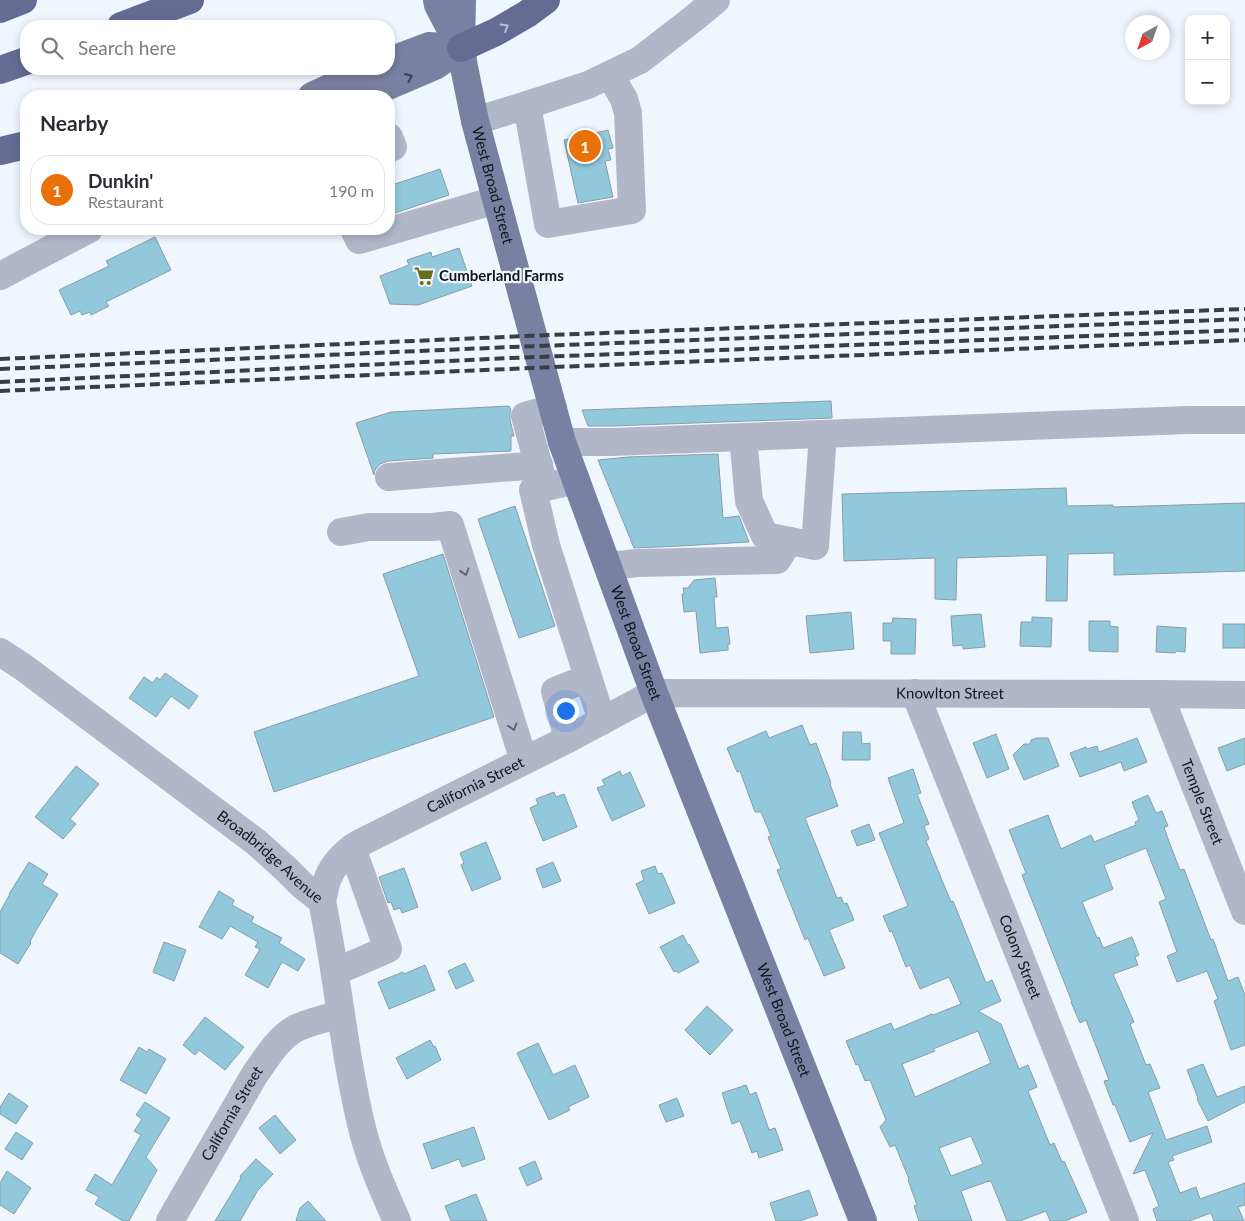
<!DOCTYPE html>
<meta charset="utf-8">
<style>
:root{--surface:#fff;--page:#f7f7f7;--text:#2b2b33;--muted:#7c7c81;--line:#e1e1e2;--accent:#64701a}
body{margin:0;font-family:Lato,sans-serif;background:var(--page);color:var(--text)}
.controls{position:absolute;right:15px;top:15px;display:grid;overflow:hidden;border-radius:10px;box-shadow:0 2px 8px #0003}
.controls button{width:45px;height:45px;display:grid;place-items:center;padding:0;border:0;border-bottom:1px solid var(--line);background:var(--surface);color:var(--text);font:25px sans-serif}
.compass{position:absolute;left:1125px;top:15px;width:45px;height:45px;border-radius:50%;background:var(--surface);box-shadow:0 2px 8px #0003;rotate:220deg}
.you{position:absolute;left:565px;top:710px;width:18px;height:18px;margin:-12px;border:4px solid #fff;border-radius:50%;background:#1a73e8;box-shadow:0 0 0 8px #1a73e833}
.badge{display:grid;place-items:center;width:32px;height:32px;border-radius:50%;background:var(--accent);color:#fff;font-size:16px;font-weight:700}
.pin{position:absolute;translate:-50% -50%;border:2px solid #fff;box-shadow:0 1px 5px #0006}
.list{margin:0;padding:0;list-style:none}
h2{display:flex;justify-content:space-between;align-items:center;height:65px;margin:0;padding:0 20px;font-size:21px}
h2 small{font-size:16px;font-weight:400;color:var(--muted)}
.list li{display:grid;grid-template-columns:32px 1fr auto;gap:15px;align-items:center;box-sizing:border-box;height:70px;margin:0 10px 10px;padding:0 10px;border:1px solid var(--line);border-radius:20px}
.list b{display:block;font-size:19px;white-space:nowrap}
.list p{margin:0;font-size:16px;white-space:nowrap;color:var(--muted)}
.list em{font-size:16px;font-style:normal;color:var(--muted)}
.icon{flex:none;width:28px;height:28px;fill:none;stroke:currentColor;stroke-width:2;stroke-linecap:round;stroke-linejoin:round}
.map{position:relative;flex:none;width:1245px;height:1221px;overflow:hidden}
.search{position:absolute;background:var(--surface);box-shadow:0 2px 8px #0003;left:20px;top:20px;width:375px;height:55px;display:flex;align-items:center;gap:12px;box-sizing:border-box;padding:0 18px;border-radius:20px;color:var(--muted);font-size:19px}
.panel{position:absolute;background:var(--surface);box-shadow:0 2px 8px #0003;left:20px;top:90px;width:375px;height:145px;border-radius:20px}
.map>svg:first-child{display:block}
</style>
<div class="map">
<svg width="1245" height="1221" viewBox="0 0 1245 1221">
<rect width="100%" height="100%" fill="#f0f6fd"/>
<g fill="#92c8dc" stroke="#889ea7" fill-rule="evenodd">
<polygon points="608,130 613,148 608,149 611,160 605,161 613,197 578,203 564,140"/>
<polygon points="440,169 449,195 389,215 389,186"/>
<polygon points="155,237 171,270 106,302 109,306 91,315 90,312 82,315 80,311 71,315 59,290 109,266 106,261"/>
<polygon points="459,248 472,286 418,305 390,304 380,276 409,265 407,260 431,252 432,257"/>
<polygon points="831,401 832,418 612,426 588,426 582,410"/>
<polygon points="509,406 511,410 510,413 510,420 514,436 511,436 511,451 433,454 433,458 388,461 380,464 375,470 374,475 356,423 391,412"/>
<polygon points="718,454 723,518 739,516 749,542 680,546 634,548 598,460 628,457"/>
<polygon points="1066,488 1067,506 1113,505 1113,507 1245,503 1245,571 1114,575 1114,553 1068,554 1067,601 1046,601 1047,555 957,558 956,600 935,599 935,558 844,561 842,494"/>
<polygon points="515,506 555,626 519,638 478,519"/>
<polygon points="443,554 494,717 274,792 254,732 419,676 383,574"/>
<polygon points="715,578 717,597 714,597 716,628 728,627 730,644 728,644 728,650 700,653 696,611 684,612 682,594 684,594 683,588 688,588 694,580"/>
<polygon points="851,612 854,649 810,653 806,616"/>
<polygon points="981,614 985,647 963,649 963,645 953,646 951,616"/>
<polygon points="1032,617 1052,618 1051,647 1020,646 1021,622 1032,622"/>
<polygon points="893,618 916,619 915,654 891,654 891,641 883,641 883,623 892,623"/>
<polygon points="1089,621 1110,621 1110,626 1118,627 1118,652 1089,651"/>
<rect x="1223" y="624" width="22" height="24"/>
<polygon points="1157,626 1186,628 1185,652 1177,651 1175,653 1156,652"/>
<polygon points="165,673 198,696 189,709 171,696 156,717 129,698 144,677 153,683 157,677 160,680"/>
<polygon points="802,725 810,745 816,743 831,783 830,784 838,806 805,818 837,898 841,897 844,904 847,903 854,920 829,930 845,968 824,976 808,938 805,940 777,870 781,869 768,837 771,836 761,812 755,812 740,771 737,772 727,748 766,731 769,738"/>
<polygon points="843,732 861,732 862,744 870,743 870,760 842,760"/>
<polygon points="996,734 1009,769 987,778 973,743"/>
<polygon points="1037,738 1048,738 1059,766 1024,780 1013,755 1024,744 1030,744 1031,740"/>
<polygon points="1137,738 1147,762 1124,771 1121,762 1080,777 1070,753 1086,747 1087,749 1097,746 1099,752"/>
<polygon points="1245,738 1245,764 1227,771 1218,748"/>
<polygon points="76,766 99,784 70,819 76,824 63,839 35,817"/>
<path d="M913,769L921,793L917,794L929,824L924,826L929,839L926,841L951,902L953,901L986,983L992,980L1001,1001L978,1011L1001,1024L1019,1069L1028,1065L1037,1087L1028,1091L1050,1145L1054,1143L1062,1162L1064,1161L1087,1212L1065,1221H1050L1046,1211L1020,1221H1007L991,1181L989,1182V1181L961,1191L972,1221H919L914,1206L917,1205L908,1180L909,1179L895,1145L890,1147L880,1127L886,1120L870,1080L865,1081L858,1064L856,1065L846,1041L891,1023L894,1030L932,1014L933,1015L961,1004L949,977L920,989L910,965L906,967L892,931L890,932L883,916L908,906L879,833L904,823L888,778ZM978,1031L991,1063L915,1097L902,1064L935,1051L933,1049ZM971,1136L983,1164L951,1176L939,1148Z"/>
<polygon points="620,771 622,776 630,772 645,806 612,821 597,788 605,785 602,780"/>
<polygon points="554,792 556,797 564,794 577,827 543,841 530,808 538,804 536,799"/>
<polygon points="1148,795 1156,813 1162,811 1168,826 1164,827 1168,839 1180,870 1184,869 1211,940 1213,939 1228,981 1238,977 1245,995 1245,1045 1231,1050 1214,1001 1218,999 1207,971 1177,982 1167,956 1177,952 1159,902 1166,899 1146,848 1104,865 1113,889 1082,902 1097,938 1099,937 1103,948 1132,937 1139,955 1135,957 1138,965 1113,974 1134,1022 1130,1024 1146,1065 1150,1064 1160,1088 1148,1092 1166,1140 1207,1126 1212,1142 1172,1156 1174,1160 1168,1162 1180,1193 1196,1187 1200,1199 1245,1183 1245,1205 1238,1207 1244,1221 1214,1221 1211,1213 1189,1221 1157,1221 1153,1209 1159,1206 1145,1170 1133,1174 1153,1133 1130,1142 1115,1105 1113,1105 1104,1081 1109,1080 1086,1020 1080,1023 1071,1002 1072,1002 1022,875 1026,873 1009,830 1048,815 1061,849 1091,835 1094,842 1136,825 1135,822 1139,820 1132,802"/>
<polygon points="869,824 875,840 857,846 851,831"/>
<polygon points="486,842 501,879 472,891 461,865 464,863 460,853"/>
<polygon points="29,862 48,874 42,884 58,894 35,932 30,942 31,943 18,964 0,953 0,912 10,894 9,894"/>
<polygon points="553,862 561,881 543,888 536,869"/>
<polygon points="655,866 658,874 662,873 675,903 649,914 636,884 644,880 641,871"/>
<polygon points="404,868 418,907 402,913 400,908 394,910 391,902 388,903 379,877"/>
<polygon points="219,891 234,900 232,905 254,917 251,922 282,938 279,943 305,959 298,971 282,962 268,988 245,975 260,949 255,947 258,942 230,926 222,939 199,927"/>
<polygon points="683,935 688,945 689,944 699,962 678,973 676,971 674,972 660,947"/>
<polygon points="164,942 186,950 174,981 153,972"/>
<polygon points="465,963 474,981 456,989 448,971"/>
<polygon points="425,965 435,990 389,1009 378,982 403,972 404,974"/>
<polygon points="707,1006 733,1030 710,1055 685,1030"/>
<polygon points="205,1017 244,1047 225,1070 199,1050 195,1055 183,1045"/>
<polygon points="430,1040 434,1047 435,1046 441,1060 407,1079 396,1058"/>
<polygon points="538,1043 553,1075 575,1065 589,1097 568,1107 570,1110 549,1120 517,1053"/>
<polygon points="139,1047 147,1052 149,1049 166,1059 146,1094 120,1080"/>
<polygon points="1203,1064 1217,1097 1245,1086 1245,1102 1208,1121 1197,1099 1198,1098 1187,1070"/>
<polygon points="746,1085 750,1095 756,1092 769,1130 775,1128 783,1150 759,1158 757,1151 752,1153 740,1121 732,1124 722,1093"/>
<polygon points="9,1093 28,1106 16,1124 0,1114 0,1107"/>
<polygon points="677,1098 684,1116 666,1122 659,1105"/>
<polygon points="145,1102 170,1118 146,1157 157,1170 129,1221 123,1221 95,1204 99,1197 86,1190 95,1174 112,1185 141,1135 134,1131 142,1119 136,1115"/>
<polygon points="275,1115 296,1140 280,1154 259,1128"/>
<polygon points="474,1127 485,1159 462,1167 459,1159 432,1169 423,1144"/>
<polygon points="16,1132 33,1143 22,1160 5,1149"/>
<polygon points="256,1159 273,1174 258,1190 240,1221 215,1221 241,1178 240,1176"/>
<polygon points="535,1161 542,1179 527,1186 519,1168"/>
<polygon points="7,1171 31,1188 14,1214 0,1205 0,1183"/>
<polygon points="809,1190 818,1215 799,1221 776,1221 770,1203"/>
<polygon points="476,1194 487,1221 451,1221 445,1206"/>
<polygon points="308,1201 326,1221 296,1221 300,1208"/>
</g>
<g fill="none" stroke-linecap="round" stroke-linejoin="round">
<g stroke="#b1b6c9" stroke-width="28">
<polyline points="527,105 548,224 632,210 628,113 624,99 610,75"/>
<polyline points="475,121 527,105 588,85 640,60 693,19 716,0"/>
<polyline points="389,137 393,147 389,149"/>
<polyline points="354,229 359,240 496,200"/>
<polyline points="0,276 89,229"/>
<polyline points="743,437 749,501 765,536 815,546 823,434"/>
<polyline points="562,442 612,442 1188,420 1245,420"/>
<polyline points="389,477 539,465"/>
<polyline points="576,480 533,490 546,545 602,721"/>
<polyline points="543,481 525,416 553,408"/>
<polyline points="341,532 369,527 433,527 450,525 524,761"/>
<polyline points="608,566 638,563 777,560 789,541"/>
<path id="s1" d="M0,652L23,667L256,842L286,869L303,886L322,901C338,978 344,1056 363,1132C371,1163 384,1192 397,1221"/>
<path id="s2" d="M915,693L1125,1221"/>
<path id="s3" d="M1159,694L1245,911"/>
<polyline points="568,739 555,691 588,678"/>
<path id="s4" d="M322,901C324,894 325,885 328,878C334,863 347,851 360,843L568,739L654,693L1159,694L1245,695"/>
<polyline points="335,972 388,949 352,848"/>
<path id="s5" d="M170,1221L255,1074C266,1059 276,1041 293,1030C307,1022 325,1019 341,1014"/>
</g>
<g stroke="#7980a2" stroke-width="28">
<polyline points="437,0 438,5 460,47"/>
<path id="s6" d="M462,0L461,48L464,67L475,121L562,442L654,693L863,1221"/>
<polyline points="389,61 429,46 461,48"/>
<polyline points="312,96 371,69"/>
<polyline points="365,96 435,66 461,48"/>
</g>
<g stroke="#656c94" stroke-width="28">
<polyline points="0,9 23,0"/>
<polyline points="121,26 190,0"/>
<polyline points="461,48 496,32 527,14 546,0"/>
<polyline points="0,70 26,61"/>
<polyline points="0,151 26,145"/>
</g>
<g stroke="#383e43" stroke-width="4" stroke-dasharray="10 5" stroke-linecap="butt">
<polyline points="0,359 550,335 1245,309"/>
<polyline points="0,369 512,347 1245,319"/>
<polyline points="0,382 511,358 1245,330"/>
<polyline points="0,391 554,367 1245,340"/>
</g>
</g>
<defs><path id="oneway-chevron" d="M-2-3.5L2.5 0L-2 3.5" fill="none" stroke-width="1.6" stroke-linecap="round" stroke-linejoin="round" transform="scale(1.25)"/></defs>
<use stroke="#b8bfd3" href="#oneway-chevron" transform="translate(505 27) rotate(-31)"/>
<use stroke="#394050" href="#oneway-chevron" transform="translate(409 77) rotate(-23)"/>
<g stroke="#606672">
<use href="#oneway-chevron" transform="translate(465 572) rotate(73)"/>
<use href="#oneway-chevron" transform="translate(513 727) rotate(73)"/>
</g>
<defs>
<symbol id="supermarket-bare" viewBox="-9 -9 18 18"><path d="M-6-5.5h2.5l.6 2H6L4.5 2H-2.5L-4.4-4H-6ZM-1.5 3.2a1.3 1.3 0 1 0 .1 0ZM3 3.2a1.3 1.3 0 1 0 .1 0Z" fill="#64701a" stroke="#f0f6fd" stroke-width="2.5" paint-order="stroke"/></symbol>
</defs>
<g fill-rule="evenodd">
<use href="#supermarket-bare" x="410" y="262" width="28" height="28"/>
</g>
<g text-anchor="middle" stroke-width="4.5" stroke-linejoin="round" paint-order="stroke">
<g font-size="15" fill="#0f151a" stroke="#f0f6fd">
<text dy="5" stroke="none"><textPath href="#s6" startOffset="189">West Broad Street</textPath></text>
<text dy="5" stroke="none"><textPath href="#s6" startOffset="669">West Broad Street</textPath></text>
<text dy="5" stroke="none"><textPath href="#s4" startOffset="698">Knowlton Street</textPath></text>
<text dy="5" stroke="none"><textPath href="#s4" startOffset="201">California Street</textPath></text>
<text dy="5" stroke="none"><textPath href="#s3" startOffset="116">Temple Street</textPath></text>
<text dy="5" stroke="none"><textPath href="#s1" startOffset="339">Broadbridge Avenue</textPath></text>
<text dy="5" stroke="none"><textPath href="#s2" startOffset="284">Colony Street</textPath></text>
<text dy="5" stroke="none"><textPath href="#s6" startOffset="1074">West Broad Street</textPath></text>
<text dy="5" stroke="none"><textPath href="#s5" startOffset="124">California Street</textPath></text>
</g>
<g font-size="15" font-weight="bold" fill="#0f151a" stroke="#f0f6fd" text-anchor="start">
<text x="439" y="281">Cumberland Farms</text>
</g>
</g>
</svg>
<div class="controls">
<button>+</button>
<button>−</button>
</div>
<svg class="compass" viewBox="-18 -18 36 36"><path d="M0-13l5 13h-10z" fill="#e53935"/><path d="M0 13l5-13h-10z" fill="#7c7c81"/></svg>
<div class="you"></div>
<div class="pin badge" style="left:585px;top:146px;background:#e8710a">1</div>
<div class="search"><svg class="icon" aria-label="search" viewBox="0 0 24 24"><circle cx="10" cy="10" r="6"/><path d="M15 15l6 6"/></svg>Search here</div>
<section class="panel">
<h2>Nearby<small></small></h2>
<ul class="list">
<li><span class="badge" style="background:#e8710a">1</span><div><b>Dunkin'</b><p>Restaurant</p></div><em>190 m</em></li>
</ul>
</section>
</div>
